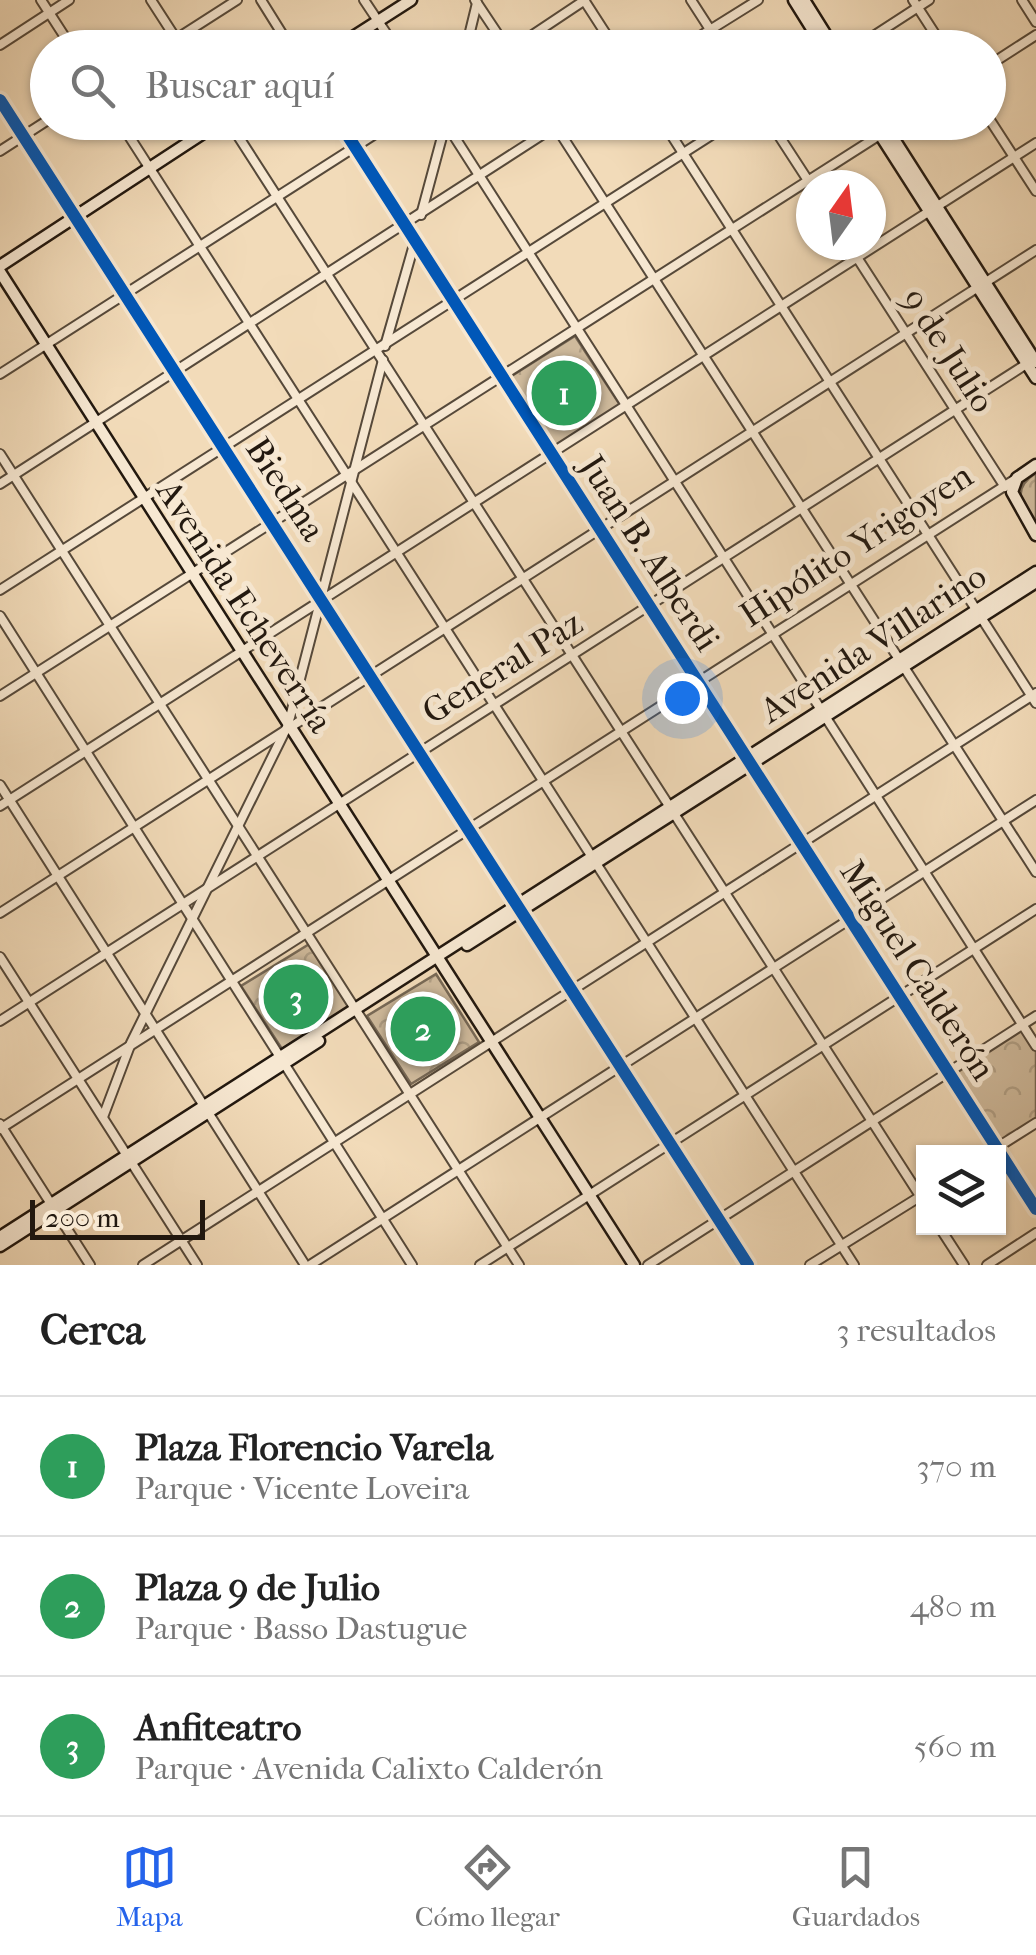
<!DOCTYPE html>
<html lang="es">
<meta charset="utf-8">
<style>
:root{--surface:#fff;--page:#f6f6f6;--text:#222;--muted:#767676;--line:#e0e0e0;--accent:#2563eb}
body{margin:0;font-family:"IM FELL French Canon",serif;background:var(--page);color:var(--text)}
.controls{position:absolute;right:30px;bottom:30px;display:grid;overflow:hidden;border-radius:0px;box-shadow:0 2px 8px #0004}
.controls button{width:90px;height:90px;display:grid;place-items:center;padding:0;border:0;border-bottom:2px solid var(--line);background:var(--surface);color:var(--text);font:50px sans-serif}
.compass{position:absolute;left:796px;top:170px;width:90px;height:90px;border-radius:50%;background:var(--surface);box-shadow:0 2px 8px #0004;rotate:14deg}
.scale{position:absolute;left:30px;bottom:25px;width:175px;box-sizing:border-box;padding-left:10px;border:5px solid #22180f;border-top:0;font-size:28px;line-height:35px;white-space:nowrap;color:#22180f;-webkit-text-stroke:8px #f7e8d2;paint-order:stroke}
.you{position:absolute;left:682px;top:698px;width:35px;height:35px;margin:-25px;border:8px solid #fff;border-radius:50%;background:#1a73e8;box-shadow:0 0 0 15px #1a73e833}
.badge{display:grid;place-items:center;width:65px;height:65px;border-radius:50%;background:var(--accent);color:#fff;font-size:32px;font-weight:700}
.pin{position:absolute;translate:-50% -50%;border:5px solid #fff;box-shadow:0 2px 10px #0006}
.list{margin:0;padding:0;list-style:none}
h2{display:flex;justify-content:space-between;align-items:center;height:130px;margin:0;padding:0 40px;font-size:42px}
h2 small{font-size:32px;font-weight:400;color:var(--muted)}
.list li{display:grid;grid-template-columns:65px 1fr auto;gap:30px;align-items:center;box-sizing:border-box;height:140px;padding:0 40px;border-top:2px solid var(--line)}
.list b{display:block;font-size:38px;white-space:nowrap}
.list p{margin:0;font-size:32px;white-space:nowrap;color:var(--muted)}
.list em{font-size:32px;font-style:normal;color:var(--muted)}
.icon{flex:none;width:55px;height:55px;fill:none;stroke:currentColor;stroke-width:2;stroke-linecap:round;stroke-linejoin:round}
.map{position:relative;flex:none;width:1036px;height:1265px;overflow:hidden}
.search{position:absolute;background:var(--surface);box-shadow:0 2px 8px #0004;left:30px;right:30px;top:30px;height:110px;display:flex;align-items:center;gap:25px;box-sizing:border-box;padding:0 35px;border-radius:55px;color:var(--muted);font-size:38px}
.sheet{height:550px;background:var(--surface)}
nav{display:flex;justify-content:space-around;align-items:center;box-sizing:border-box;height:140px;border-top:2px solid var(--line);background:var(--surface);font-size:28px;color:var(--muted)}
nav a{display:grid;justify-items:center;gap:5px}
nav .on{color:var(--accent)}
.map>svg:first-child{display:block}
</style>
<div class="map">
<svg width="1036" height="1265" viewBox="0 0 1036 1265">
<defs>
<pattern id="forest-crowns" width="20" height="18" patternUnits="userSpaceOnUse" patternTransform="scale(2.5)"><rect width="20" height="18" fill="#cfba9c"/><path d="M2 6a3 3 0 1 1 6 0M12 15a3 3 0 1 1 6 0" fill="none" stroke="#b19f85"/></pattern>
</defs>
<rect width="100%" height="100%" fill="#f2dbb9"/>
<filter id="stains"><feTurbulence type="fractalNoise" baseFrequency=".002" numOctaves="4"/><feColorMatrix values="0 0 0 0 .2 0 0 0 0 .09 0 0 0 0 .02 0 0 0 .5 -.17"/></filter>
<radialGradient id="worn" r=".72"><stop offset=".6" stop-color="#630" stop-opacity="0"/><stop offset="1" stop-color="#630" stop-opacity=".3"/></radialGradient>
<g fill="url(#forest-crowns)" stroke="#786956" stroke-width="2.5">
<polygon points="575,336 622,408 553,450 507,379"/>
<path d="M1036,473V526C1022,505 1010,489 1036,473Z"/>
<polygon points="311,943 349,1007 282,1049 241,986"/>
<polygon points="436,974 479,1042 411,1084 367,1016"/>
<polygon points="1024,1026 1036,1047 1036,1118 999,1143 952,1073"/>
</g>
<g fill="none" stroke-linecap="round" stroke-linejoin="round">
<defs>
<g id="minor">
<polyline points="41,0 72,48"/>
<polyline points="151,0 182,48"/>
<polyline points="261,0 291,48"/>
<polyline points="364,0 396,48"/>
<polyline points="475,0 507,48"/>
<polyline points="584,0 615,48"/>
<polyline points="691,0 722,48"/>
<polyline points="913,0 944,48"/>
<polyline points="1022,0 1036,22"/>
<polyline points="0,45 69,0"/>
<polyline points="162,48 237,0"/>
<polyline points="466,48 477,3"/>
<polyline points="513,48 585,0"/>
<polyline points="681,48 758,0"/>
<polyline points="855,48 929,0"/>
<polyline points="988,66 1036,35"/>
<polyline points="0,100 748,1265"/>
<polyline points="988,117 1036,191"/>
<polyline points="120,122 854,1265"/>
<polyline points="229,122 924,1202"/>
<polyline points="339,122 1036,1209"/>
<polyline points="445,122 1036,1046"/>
<polyline points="553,122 1036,872"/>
<polyline points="663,122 1036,703"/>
<polyline points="770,122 809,182"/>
<polyline points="0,151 48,120"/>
<polyline points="421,215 446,122"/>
<polyline points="849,245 1005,487"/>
<polyline points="385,346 415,241"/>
<polyline points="0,374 394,122"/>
<polyline points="0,454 519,1265"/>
<polyline points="0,484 562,122"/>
<polyline points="0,590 732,122"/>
<polyline points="0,616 412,1265"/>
<polyline points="0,696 900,122"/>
<polyline points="0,785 305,1265"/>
<polyline points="0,806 1036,143"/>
<polyline points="0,913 1036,250"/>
<polyline points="0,957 197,1265"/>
<polyline points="0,1021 1028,363"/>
<polyline points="103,1117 131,1043 288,725 383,360"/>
<polyline points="0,1124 90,1265"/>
<polyline points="0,1129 1017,478"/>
<polyline points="990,1152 1036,1123"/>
<polyline points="940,1228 964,1265"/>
<polyline points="143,1265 1036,693"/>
<polyline points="310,1265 1036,800"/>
<polyline points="480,1265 1036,909"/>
<polyline points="648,1265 1036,1016"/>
<polyline points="810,1265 921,1196"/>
<polyline points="987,1265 1036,1233"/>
</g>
<g id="secondary">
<polyline points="794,0 824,48"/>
<polyline points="804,0 834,48"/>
<polyline points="336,48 411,0"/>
<polyline points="872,122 1036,378"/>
<polyline points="883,122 1036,362"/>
<polyline points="0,266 220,122"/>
<polyline points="0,272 634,1265"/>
<polyline points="1036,465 1017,478 1012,492 1036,535"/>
<polyline points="467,945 1036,582"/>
<polyline points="0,1237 1036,572"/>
<polyline points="0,1246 319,1041"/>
</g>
</defs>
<use href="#minor" stroke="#56493a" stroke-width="12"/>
<use href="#secondary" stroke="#22180f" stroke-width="15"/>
<use href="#minor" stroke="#f7e8d2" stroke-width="8"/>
<use href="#secondary" stroke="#f7e8d2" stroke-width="10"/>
<defs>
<g id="cycleway">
<polyline points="0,100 748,1265"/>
<polyline points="339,122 1036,1209"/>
</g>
</defs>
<use href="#cycleway" stroke="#f7e8d2" stroke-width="19"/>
<use href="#cycleway" stroke="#0057b8" stroke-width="12"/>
</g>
<g text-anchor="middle" stroke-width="10" stroke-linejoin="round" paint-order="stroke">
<g font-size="35" fill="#22180f" stroke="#f7e8d2">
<text transform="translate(949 350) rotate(57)" y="12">9 de Julio</text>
<text transform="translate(286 489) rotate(57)" y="12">Biedma</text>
<text transform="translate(856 545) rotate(-33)" y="12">Hipólito Yrigoyen</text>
<text transform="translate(650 553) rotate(57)" y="12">Juan B. Alberdi</text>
<text transform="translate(245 606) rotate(57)" y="12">Avenida Echeverría</text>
<text transform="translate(873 643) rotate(-33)" y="12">Avenida Villarino</text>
<text transform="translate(502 667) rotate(-32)" y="12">General Paz</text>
<text transform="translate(918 970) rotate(57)" y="12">Miguel Calderón</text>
</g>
</g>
<rect width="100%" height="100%" filter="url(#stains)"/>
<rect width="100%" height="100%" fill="url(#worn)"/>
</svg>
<div class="controls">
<button><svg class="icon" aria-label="layers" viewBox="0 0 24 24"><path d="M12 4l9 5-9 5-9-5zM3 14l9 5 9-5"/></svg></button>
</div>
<svg class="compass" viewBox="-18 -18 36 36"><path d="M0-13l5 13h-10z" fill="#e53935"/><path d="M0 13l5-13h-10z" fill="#767676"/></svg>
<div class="scale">200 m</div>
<div class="you"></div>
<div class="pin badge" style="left:564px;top:393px;background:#2e9e5b">1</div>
<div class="pin badge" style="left:423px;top:1029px;background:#2e9e5b">2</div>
<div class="pin badge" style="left:296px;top:997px;background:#2e9e5b">3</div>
<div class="search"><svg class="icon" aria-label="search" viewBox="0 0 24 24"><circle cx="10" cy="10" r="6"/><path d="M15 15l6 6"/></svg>Buscar aquí</div>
</div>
<section class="sheet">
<h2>Cerca<small>3 resultados</small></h2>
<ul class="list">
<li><span class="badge" style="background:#2e9e5b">1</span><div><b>Plaza Florencio Varela</b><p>Parque · Vicente Loveira</p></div><em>370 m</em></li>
<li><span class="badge" style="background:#2e9e5b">2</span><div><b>Plaza 9 de Julio</b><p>Parque · Basso Dastugue</p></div><em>480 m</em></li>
<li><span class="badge" style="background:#2e9e5b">3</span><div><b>Anfiteatro</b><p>Parque · Avenida Calixto Calderón</p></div><em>560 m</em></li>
</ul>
</section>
<nav>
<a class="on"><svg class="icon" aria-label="map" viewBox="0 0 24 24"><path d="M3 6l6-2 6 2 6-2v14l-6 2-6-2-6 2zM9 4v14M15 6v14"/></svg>Mapa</a>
<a><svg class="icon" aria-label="directions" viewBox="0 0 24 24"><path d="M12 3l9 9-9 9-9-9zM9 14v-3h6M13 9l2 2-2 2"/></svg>Cómo llegar</a>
<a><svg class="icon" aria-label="saved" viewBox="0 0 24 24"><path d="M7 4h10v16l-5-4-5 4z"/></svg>Guardados</a>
</nav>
